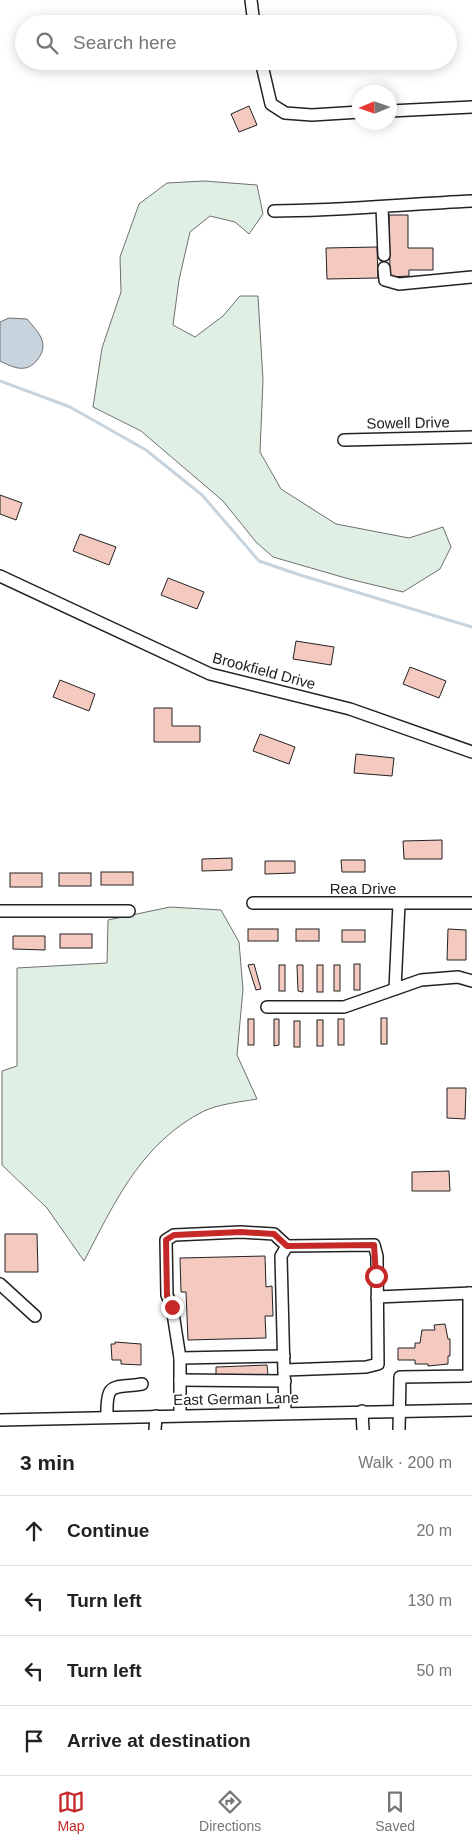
<!DOCTYPE html>
<meta charset="utf-8">
<style>
:root{--surface:#fff;--page:#f6f6f6;--text:#222;--muted:#767676;--line:#e0e0e0;--accent:#c62828}
body{margin:0;font-family:Helvetica,sans-serif;background:var(--page);color:var(--text)}
.compass{position:absolute;left:352px;top:85px;width:45px;height:45px;border-radius:50%;background:var(--surface);box-shadow:0 2px 12px #0003;rotate:268deg}
.stop{position:absolute;width:15px;height:15px;margin:-11px;border:4px solid #c62828;border-radius:50%;background:#fff}
.stop.end{background:#c62828;border-color:#fff;box-shadow:0 1px 5px #0008}
.list{margin:0;padding:0;list-style:none}
h2{display:flex;justify-content:space-between;align-items:center;height:65px;margin:0;padding:0 20px;font-size:21px}
h2 small{font-size:16px;font-weight:400;color:var(--muted)}
.list li{display:grid;grid-template-columns:32px 1fr auto;gap:15px;align-items:center;box-sizing:border-box;height:70px;padding:0 20px;border-top:1px solid var(--line)}
.list b{display:block;font-size:19px;white-space:nowrap}
.list em{font-size:16px;font-style:normal;color:var(--muted)}
.icon{flex:none;width:28px;height:28px;fill:none;stroke:currentColor;stroke-width:2;stroke-linecap:round;stroke-linejoin:round}
.map{position:relative;flex:none;width:472px;height:1430px;overflow:hidden}
.search{position:absolute;background:var(--surface);box-shadow:0 2px 12px #0003;left:15px;right:15px;top:15px;height:55px;display:flex;align-items:center;gap:12px;box-sizing:border-box;padding:0 18px;border-radius:28px;color:var(--muted);font-size:19px}
.sheet{height:345px;background:var(--surface)}
nav{display:flex;justify-content:space-around;align-items:center;box-sizing:border-box;height:70px;border-top:1px solid var(--line);background:var(--surface);font-size:14px;color:var(--muted)}
nav a{display:grid;justify-items:center;gap:2px}
nav .on{color:var(--accent)}
.map>svg:first-child{display:block}
</style>
<div class="map">
<svg width="472" height="1430" viewBox="0 0 472 1430">
<rect width="100%" height="100%" fill="#fff"/>
<g fill="#e0efe3" stroke="#6f6f6f">
<polygon points="204,181 257,185 263,214 249,234 235,222 210,216 190,232 179,280 173,325 195,337 223,316 240,296 258,296 263,380 260,452 281,489 336,524 409,538 443,527 451,547 440,569 403,592 349,579 273,557 256,542 223,501 141,431 93,407 102,348 121,292 120,257 139,204 167,183"/>
<path d="M170,907L221,910L239,942L243,989L237,1055L257,1099C240,1102 219,1104 204,1111C141,1143 115,1202 84,1261L47,1208L2,1165V1071L17,1066V968L107,963L108,920Z"/>
</g>
<path fill="#c7d3dd" stroke="#6f6f6f" d="M9,318L27,319C38,332 50,343 38,359C27,374 14,368 0,361V322Z"/>
<g fill="none" stroke-linecap="round" stroke-linejoin="round">
<polyline stroke="#c7d3dd" stroke-width="3" points="0,381 70,407 146,450 202,495 259,561 300,575 472,627"/>
</g>
<g fill="#f3c9c0" stroke="#222">
<polygon points="204,61 224,61 225,63 205,66"/>
<polygon points="249,106 257,125 239,132 231,114"/>
<polygon points="389,215 408,215 408,248 433,248 433,270 409,270 409,276 390,277"/>
<polygon points="377,247 378,278 327,279 326,248"/>
<polygon points="0,495 22,503 16,520 0,514"/>
<polygon points="80,534 116,547 109,565 73,551"/>
<polygon points="168,578 204,592 197,609 161,595"/>
<polygon points="296,641 334,647 331,665 293,659"/>
<polygon points="410,667 446,681 439,698 403,684"/>
<polygon points="60,680 95,694 89,711 53,697"/>
<polygon points="154,708 172,708 172,726 200,726 200,742 154,742"/>
<polygon points="260,734 295,747 289,764 253,751"/>
<polygon points="356,754 394,758 392,776 354,773"/>
<polygon points="442,840 442,859 404,859 403,841"/>
<polygon points="232,858 232,870 202,871 202,859"/>
<polygon points="341,860 365,860 365,872 342,872"/>
<polygon points="265,861 295,861 295,873 265,874"/>
<rect x="101" y="872" width="32" height="13"/>
<rect x="10" y="873" width="32" height="14"/>
<rect x="59" y="873" width="32" height="13"/>
<rect x="248" y="929" width="30" height="12"/>
<rect x="296" y="929" width="23" height="12"/>
<polygon points="448,929 466,930 466,960 447,960"/>
<rect x="342" y="930" width="23" height="12"/>
<rect x="60" y="934" width="32" height="14"/>
<polygon points="13,936 45,936 45,950 13,949"/>
<polygon points="254,964 261,989 256,990 248,965"/>
<rect x="354" y="964" width="6" height="26"/>
<rect x="279" y="965" width="6" height="26"/>
<polygon points="297,965 303,965 303,992 298,991"/>
<rect x="317" y="965" width="6" height="27"/>
<rect x="334" y="965" width="6" height="26"/>
<rect x="381" y="1018" width="6" height="26"/>
<rect x="248" y="1019" width="6" height="26"/>
<polygon points="274,1019 279,1019 279,1045 274,1046"/>
<rect x="338" y="1019" width="6" height="26"/>
<rect x="317" y="1020" width="6" height="26"/>
<rect x="294" y="1021" width="6" height="26"/>
<polygon points="447,1088 466,1088 465,1119 447,1118"/>
<polygon points="449,1171 450,1191 412,1191 412,1172"/>
<polygon points="5,1234 37,1234 38,1272 5,1272"/>
<polygon points="265,1256 266,1287 272,1286 273,1316 265,1316 266,1338 188,1340 186,1292 181,1292 180,1258"/>
<polygon points="445,1324 448,1339 450,1339 450,1356 448,1356 448,1364 428,1366 428,1364 415,1364 415,1360 398,1360 398,1348 415,1348 415,1343 420,1343 422,1330 435,1330 434,1325"/>
<polygon points="115,1342 141,1344 141,1365 121,1364 121,1360 112,1360 111,1344 115,1344"/>
<polygon points="267,1365 268,1375 216,1376 216,1367"/>
</g>
<g fill="none" stroke-linecap="round" stroke-linejoin="round">
<defs>
<g id="minor">
<polyline points="251,0 254,24"/>
<polyline points="261,61 271,104 285,113 312,115 360,112"/>
<polyline points="390,111 472,107"/>
<polyline points="382,207 384,255"/>
<path d="M274,211C340,211 406,204 472,201"/>
<polyline points="384,268 385,280 399,284 472,277"/>
<polyline points="344,440 472,437"/>
<polyline points="0,576 210,674 350,709 472,752"/>
<polyline points="253,903 472,903"/>
<polyline points="0,911 129,911"/>
<polyline points="395,989 399,904"/>
<polyline points="267,1007 344,1007 421,980 458,977 472,981"/>
<polyline points="0,1284 35,1316"/>
<polyline points="377,1297 472,1293"/>
<polyline points="180,1358 284,1356"/>
<polyline points="285,1370 366,1367 378,1364 377,1256 374,1245 287,1246 281,1256 285,1413"/>
<polyline points="180,1380 285,1381"/>
<polyline points="362,1411 363,1430"/>
<polyline points="180,1415 180,1358 172,1307 167,1295 166,1240 174,1235 241,1232 274,1234 287,1246"/>
<path d="M107,1417C106,1380 113,1389 142,1384"/>
<polyline points="0,1420 472,1410"/>
<polyline points="155,1430 156,1416"/>
<polyline points="399,1430 400,1377 469,1376 469,1293"/>
</g>
</defs>
<use href="#minor" stroke="#222" stroke-width="14"/>
<use href="#minor" stroke="#fff" stroke-width="11"/>
</g>
<g fill="none" stroke-linecap="round" stroke-linejoin="round">
<polyline stroke="#c62828" stroke-width="6" points="172,1307 167,1296 166,1240 174,1235 241,1232 274,1234 287,1246 374,1245 376,1276"/>
</g>
<g text-anchor="middle" stroke-width="4" stroke-linejoin="round" paint-order="stroke">
<g font-size="15" fill="#222" stroke="#fff">
<text transform="translate(408 423) rotate(-1)" y="5">Sowell Drive</text>
<text transform="translate(264 671) rotate(15)" y="5">Brookfield Drive</text>
<text x="363" y="894">Rea Drive</text>
<text transform="translate(236 1399) rotate(-1)" y="5">East German Lane</text>
</g>
</g>
</svg>
<svg class="compass" viewBox="-18 -18 36 36"><path d="M0-13l5 13h-10z" fill="#e53935"/><path d="M0 13l5-13h-10z" fill="#767676"/></svg>
<div class="stop" style="left:376px;top:1276px"></div>
<div class="stop end" style="left:172px;top:1307px"></div>
<div class="search"><svg class="icon" aria-label="search" viewBox="0 0 24 24"><circle cx="10" cy="10" r="6"/><path d="M15 15l6 6"/></svg>Search here</div>
</div>
<section class="sheet">
<h2>3 min<small>Walk · 200 m</small></h2>
<ul class="list">
<li><svg class="icon" aria-label="ahead" viewBox="0 0 24 24"><path d="M12 20V5M6 11l6-6 6 6"/></svg><div><b>Continue</b></div><em>20 m</em></li>
<li><svg class="icon" aria-label="left" viewBox="0 0 24 24"><path d="M17 20v-9H6M10 6l-5 5 5 5"/></svg><div><b>Turn left</b></div><em>130 m</em></li>
<li><svg class="icon" aria-label="left" viewBox="0 0 24 24"><path d="M17 20v-9H6M10 6l-5 5 5 5"/></svg><div><b>Turn left</b></div><em>50 m</em></li>
<li><svg class="icon" aria-label="arrive" viewBox="0 0 24 24"><path d="M6 21V4h12l-3 4 3 4H6"/></svg><div><b>Arrive at destination</b></div></li>
</ul>
</section>
<nav>
<a class="on"><svg class="icon" aria-label="map" viewBox="0 0 24 24"><path d="M3 6l6-2 6 2 6-2v14l-6 2-6-2-6 2zM9 4v14M15 6v14"/></svg>Map</a>
<a><svg class="icon" aria-label="directions" viewBox="0 0 24 24"><path d="M12 3l9 9-9 9-9-9zM9 14v-3h6M13 9l2 2-2 2"/></svg>Directions</a>
<a><svg class="icon" aria-label="saved" viewBox="0 0 24 24"><path d="M7 4h10v16l-5-4-5 4z"/></svg>Saved</a>
</nav>
